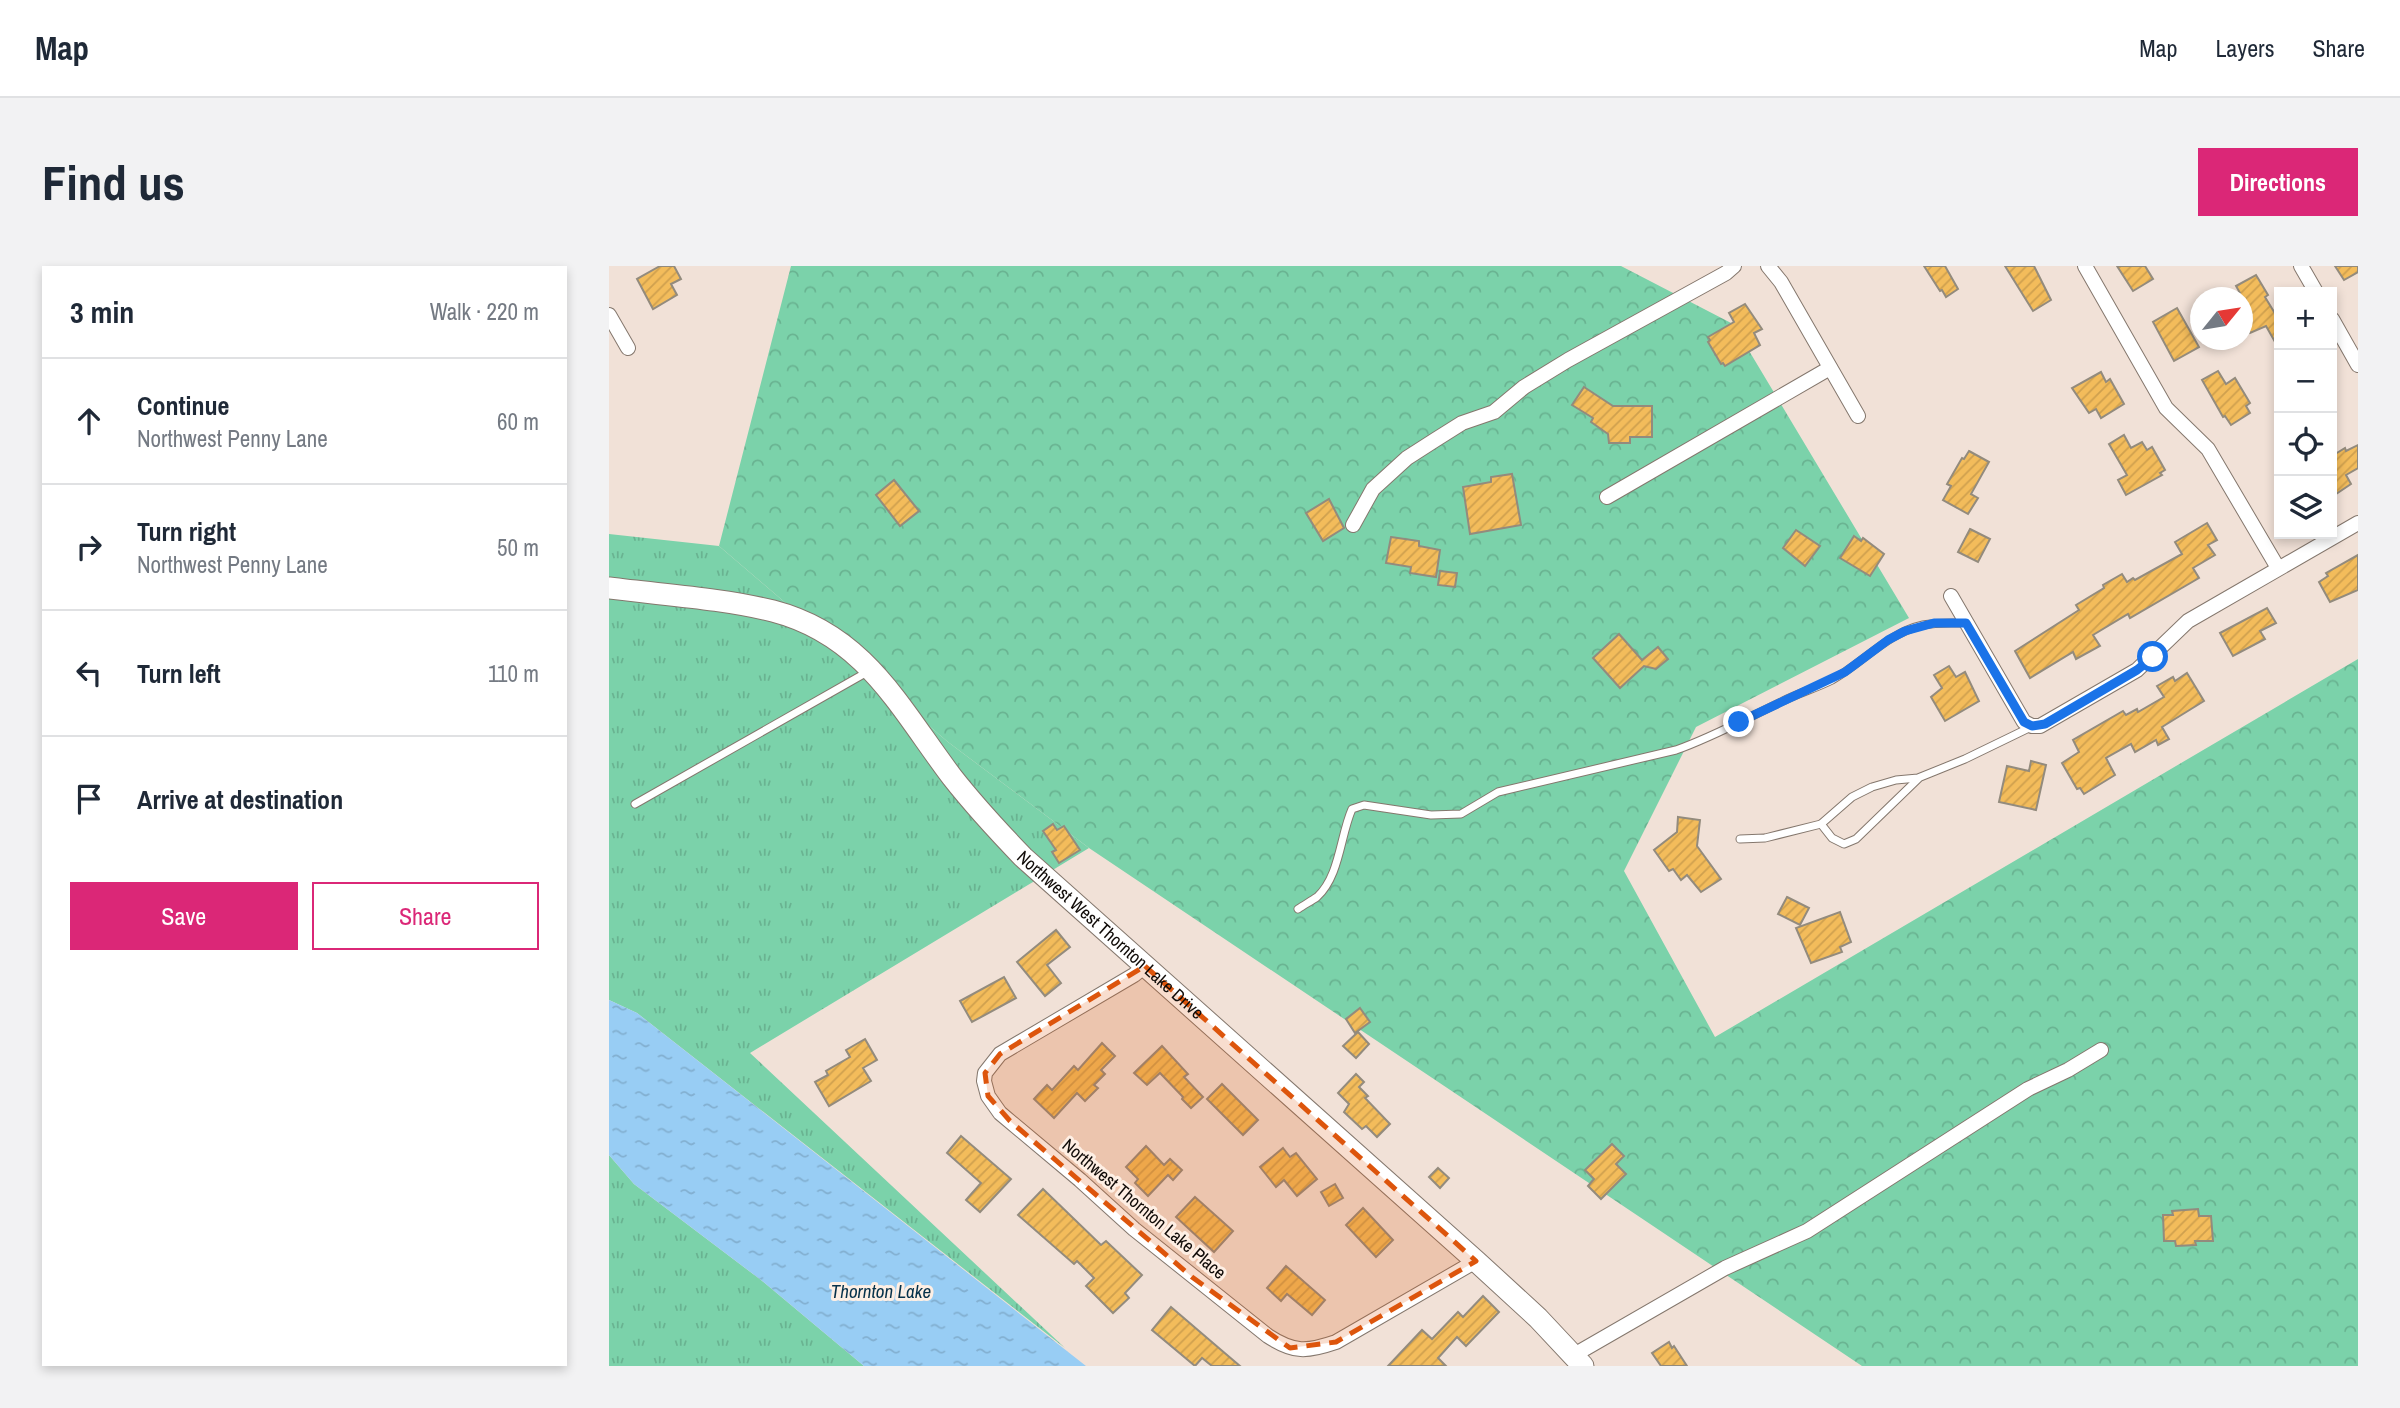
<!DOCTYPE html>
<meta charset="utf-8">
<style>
:root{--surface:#fff;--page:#f2f2f3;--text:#1f2937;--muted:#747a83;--line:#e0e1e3;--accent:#db2777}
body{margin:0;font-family:"Archivo Narrow",sans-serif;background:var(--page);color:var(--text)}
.controls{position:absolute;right:21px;top:21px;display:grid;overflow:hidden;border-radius:0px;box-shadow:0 4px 10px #0003}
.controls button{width:63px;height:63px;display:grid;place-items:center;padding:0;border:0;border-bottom:2px solid var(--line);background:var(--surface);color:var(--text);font:35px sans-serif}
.compass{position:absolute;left:1581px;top:21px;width:63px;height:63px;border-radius:50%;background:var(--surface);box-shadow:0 4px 10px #0003;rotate:60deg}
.stop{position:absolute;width:21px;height:21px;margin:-16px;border:5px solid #1a73e8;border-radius:50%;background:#fff}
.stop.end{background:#1a73e8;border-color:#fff;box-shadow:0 2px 7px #0008}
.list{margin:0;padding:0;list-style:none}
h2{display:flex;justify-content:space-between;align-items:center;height:91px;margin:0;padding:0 28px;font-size:30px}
h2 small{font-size:23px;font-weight:400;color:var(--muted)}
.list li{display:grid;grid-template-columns:46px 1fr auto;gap:21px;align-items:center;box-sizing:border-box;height:126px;padding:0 28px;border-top:2px solid var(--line)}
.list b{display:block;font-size:26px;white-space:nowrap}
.list p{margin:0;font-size:23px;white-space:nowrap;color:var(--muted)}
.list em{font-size:23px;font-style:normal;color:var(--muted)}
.actions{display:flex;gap:14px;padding:21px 28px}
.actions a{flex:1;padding:16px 0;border:2px solid var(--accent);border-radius:0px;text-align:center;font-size:24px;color:var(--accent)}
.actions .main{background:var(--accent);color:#fff}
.icon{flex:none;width:38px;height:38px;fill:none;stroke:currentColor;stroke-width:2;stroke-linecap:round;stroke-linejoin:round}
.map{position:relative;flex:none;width:1749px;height:1100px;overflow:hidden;border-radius:0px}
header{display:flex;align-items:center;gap:42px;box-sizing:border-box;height:98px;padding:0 35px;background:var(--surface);border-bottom:2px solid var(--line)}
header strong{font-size:33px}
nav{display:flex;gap:38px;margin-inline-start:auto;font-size:24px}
.intro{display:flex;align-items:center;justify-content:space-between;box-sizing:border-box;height:168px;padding:0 42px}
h1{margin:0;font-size:49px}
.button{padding:18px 32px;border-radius:0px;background:var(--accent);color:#fff;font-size:24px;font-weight:700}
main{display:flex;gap:42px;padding:0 42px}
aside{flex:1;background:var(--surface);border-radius:0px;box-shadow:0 4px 10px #0003}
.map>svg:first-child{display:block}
</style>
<header>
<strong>Map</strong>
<nav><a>Map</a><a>Layers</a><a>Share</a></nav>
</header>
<div class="intro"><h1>Find us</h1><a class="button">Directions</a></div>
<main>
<aside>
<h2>3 min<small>Walk · 220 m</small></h2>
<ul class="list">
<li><svg class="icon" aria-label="ahead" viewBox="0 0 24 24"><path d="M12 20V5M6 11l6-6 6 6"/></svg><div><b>Continue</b><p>Northwest Penny Lane</p></div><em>60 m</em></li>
<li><svg class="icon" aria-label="right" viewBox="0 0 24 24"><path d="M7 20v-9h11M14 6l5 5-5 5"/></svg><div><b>Turn right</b><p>Northwest Penny Lane</p></div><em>50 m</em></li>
<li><svg class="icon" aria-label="left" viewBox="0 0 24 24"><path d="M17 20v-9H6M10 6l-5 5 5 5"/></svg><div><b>Turn left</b></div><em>110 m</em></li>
<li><svg class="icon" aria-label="arrive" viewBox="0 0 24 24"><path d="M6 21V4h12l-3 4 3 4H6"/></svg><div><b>Arrive at destination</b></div></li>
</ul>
<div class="actions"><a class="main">Save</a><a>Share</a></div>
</aside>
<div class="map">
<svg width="1749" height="1100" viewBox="0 0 1749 1100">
<defs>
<pattern id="grass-tufts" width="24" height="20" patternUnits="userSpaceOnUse" patternTransform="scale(1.75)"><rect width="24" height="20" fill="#7bd2aa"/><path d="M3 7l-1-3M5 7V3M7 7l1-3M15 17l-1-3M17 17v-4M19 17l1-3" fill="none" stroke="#69b391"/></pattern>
<pattern id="forest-crowns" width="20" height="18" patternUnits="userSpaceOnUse" patternTransform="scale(1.75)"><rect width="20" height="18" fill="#7bd2aa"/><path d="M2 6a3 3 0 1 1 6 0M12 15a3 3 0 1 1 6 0" fill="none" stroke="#69b391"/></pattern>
<pattern id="water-ripples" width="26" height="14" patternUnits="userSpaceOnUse" patternTransform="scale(1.75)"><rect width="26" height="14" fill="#98cdf4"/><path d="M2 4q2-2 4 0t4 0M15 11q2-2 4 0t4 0" fill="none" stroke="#82afd0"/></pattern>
<pattern id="building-hatch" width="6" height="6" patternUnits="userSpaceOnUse" patternTransform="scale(1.75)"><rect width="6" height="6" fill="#f3bc5b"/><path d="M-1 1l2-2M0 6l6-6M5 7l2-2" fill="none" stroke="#cfa04e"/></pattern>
</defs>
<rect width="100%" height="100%" fill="#f1e1d7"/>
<g fill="url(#grass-tufts)">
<polygon points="0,268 110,280 339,476 480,582 141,787 456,1082 28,747 0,734"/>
<polygon points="0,889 25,918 152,1014 255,1100 0,1100"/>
</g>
<polygon fill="url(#forest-crowns)" points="182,0 1012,0 1124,58 1300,352 1087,461 1015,605 1106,771 1749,393 1749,1100 1253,1100 480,582 339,476 110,280"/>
<polygon fill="url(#water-ripples)" points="0,734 28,747 477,1100 255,1100 152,1014 25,918 0,889"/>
<g fill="url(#building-hatch)" stroke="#938b7d" stroke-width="2">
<polygon points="51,0 65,0 72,13 62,18 68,29 44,43 28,13"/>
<polygon points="1315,0 1336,0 1349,23 1337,31 1333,24 1331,25"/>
<polygon points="1396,0 1425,0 1442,34 1424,45"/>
<polygon points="1508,0 1536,0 1544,13 1524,25"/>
<polygon points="1726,0 1749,0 1749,6 1735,14"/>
<polygon points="1647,9 1659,29 1656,31 1670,54 1670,83 1657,60 1641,67 1634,54 1634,32 1631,32 1629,29 1631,27 1627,20"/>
<polygon points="1136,38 1153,63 1145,67 1151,79 1116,100 1114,97 1112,98 1099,76 1101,74 1099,71 1125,56 1120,47"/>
<polygon points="1568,42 1590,81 1565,95 1544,56"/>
<polygon points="1609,105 1617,118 1626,112 1641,137 1637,140 1641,147 1622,159 1616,150 1614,151 1593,114"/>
<polygon points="1492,106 1497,116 1501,113 1515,138 1492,152 1487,143 1480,147 1463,122"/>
<polygon points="975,121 1004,140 1043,140 1043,171 1021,171 1021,177 1000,177 999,168 982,156 984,152 963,139"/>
<polygon points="1515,169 1522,182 1533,176 1538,184 1543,181 1556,204 1551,207 1553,209 1517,229 1509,214 1518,209 1500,178"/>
<polygon points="1749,179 1749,202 1737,209 1742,218 1727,228 1723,220 1723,190 1736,182 1737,185"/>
<polygon points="1360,185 1380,196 1362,228 1369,232 1359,248 1334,234 1342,220 1338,218 1353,192 1355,193"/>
<polygon points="903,208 912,259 861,268 854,221 882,216 882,211"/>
<polygon points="285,214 310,245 291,260 267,229"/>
<polygon points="720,233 735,262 714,275 697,247"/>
<polygon points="1598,257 1608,274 1599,279 1606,289 1584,302 1590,312 1521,352 1519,348 1484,369 1491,380 1467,393 1464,386 1421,412 1406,385 1470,344 1467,339 1495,322 1494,319 1513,308 1518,316 1524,312 1526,314 1573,288 1566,276"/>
<polygon points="1361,263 1381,273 1369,296 1349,286"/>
<polygon points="1187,264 1211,280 1196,300 1174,282"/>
<polygon points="1245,270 1252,275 1254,272 1275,288 1261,310 1231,292"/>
<polygon points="782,271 810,275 810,280 831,284 827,311 801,307 802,301 777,297"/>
<polygon points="1749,289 1749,324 1721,336 1710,316 1719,310 1717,307"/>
<polygon points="831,305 848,307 846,321 829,319"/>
<polygon points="1658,342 1667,357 1651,365 1656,373 1624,390 1611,367"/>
<polygon points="1010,368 1033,394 1049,381 1059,393 1047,403 1035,400 1011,422 984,392"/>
<polygon points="1340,400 1347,411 1356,406 1370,435 1336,455 1322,431 1333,422 1325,409"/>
<polygon points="1578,407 1595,435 1553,461 1560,473 1549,479 1547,474 1526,486 1522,478 1497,492 1506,509 1475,528 1471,522 1468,523 1453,497 1470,486 1464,474 1514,445 1517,449 1528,443 1529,446 1555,431 1548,420 1564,411 1566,415"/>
<polygon points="1422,495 1437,499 1427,544 1390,536 1398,500 1420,505"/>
<polygon points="1069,551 1091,554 1088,580 1112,613 1092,626 1078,609 1072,614 1064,603 1060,605 1045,584 1068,566"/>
<polygon points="444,558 448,564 455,560 471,584 450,597 443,586 447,584 434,565"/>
<polygon points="1178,631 1200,642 1191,659 1169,648"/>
<polygon points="1231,646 1242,676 1231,681 1233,686 1202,697 1187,662"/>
<polygon points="447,664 461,681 438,699 452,717 436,730 408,696"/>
<polygon points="395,711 407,732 363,756 351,735"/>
<polygon points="751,742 761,756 746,767 737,753"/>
<polygon points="749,766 760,778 747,792 734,780"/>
<polygon points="256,773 268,794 254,802 262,815 220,840 206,816 219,809 217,805 241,791 237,784"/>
<polygon points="493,777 506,790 492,804 496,808 485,819 489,822 476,835 468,827 445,852 425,833 438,819 443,824 465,800 469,804"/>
<polygon points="553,780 579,808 575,811 594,831 582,842 573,833 574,831 551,807 538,819 525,807"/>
<polygon points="747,808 755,816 750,821 759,830 756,832 781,858 768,871 757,860 753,863 735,846 740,838 729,827"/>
<polygon points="613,818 649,854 634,869 598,833"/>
<polygon points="352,870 402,913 371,946 357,934 372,917 338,887"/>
<polygon points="1003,878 1015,890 1007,898 1017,908 992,933 979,920 985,913 976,904"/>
<polygon points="537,880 555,899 561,893 573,904 564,914 559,909 539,930 526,917 529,913 517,901"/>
<polygon points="674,882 681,891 687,887 708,913 688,930 675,914 667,921 651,901"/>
<polygon points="829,902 840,912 831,922 820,911"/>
<polygon points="726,918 734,932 720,940 712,926"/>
<polygon points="434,923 492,979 497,975 533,1009 516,1027 520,1032 504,1047 477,1020 485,1012 468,995 465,998 409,949"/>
<polygon points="586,931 624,965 605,986 567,951"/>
<polygon points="754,942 784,974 767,991 737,959"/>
<polygon points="1589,943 1590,950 1602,950 1604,975 1586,975 1587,979 1567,980 1566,975 1555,975 1554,949 1564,949 1563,945"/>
<polygon points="677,1000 716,1034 703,1049 678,1028 672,1035 658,1022"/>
<polygon points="874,1030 890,1046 857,1080 848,1071 829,1092 837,1100 779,1100 813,1064 823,1073 849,1046 854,1051"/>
<polygon points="562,1041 611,1083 631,1100 603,1100 593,1092 586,1100 543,1064"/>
<polygon points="1060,1076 1063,1082 1065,1080 1078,1100 1052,1100 1043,1087"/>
</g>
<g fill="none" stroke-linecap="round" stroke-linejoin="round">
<defs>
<g id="lane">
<polyline points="26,538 260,405"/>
<polyline points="1212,558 1223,572 1235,578 1247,573 1309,513"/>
<polyline points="1131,573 1156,572 1212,558 1243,531 1263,521 1287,514 1309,512 1356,493 1422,461"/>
<path d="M689,643C695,639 702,635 708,631C731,610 731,570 743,543L755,539L822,549L852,548L889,526L1067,484C1104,471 1138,452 1174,435C1190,427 1207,422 1223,414C1254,397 1278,367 1314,359C1328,356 1342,357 1357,357"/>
</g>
<g id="street">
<polyline points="1159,0 1172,16 1249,150"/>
<polyline points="1476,0 1557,142 1599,183 1669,302"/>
<polyline points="1692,0 1707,26"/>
<polyline points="0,49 19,82"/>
<polyline points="1723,53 1749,99"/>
<polyline points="998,231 1221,102"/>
<polyline points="744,259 764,223 798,192 826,174 853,157 885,146 915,121 959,94 1117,7 1125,0"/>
<polyline points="1342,330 1415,456 1423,460 1431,460 1528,404 1579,355 1749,257"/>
<path d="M536,700L525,709L391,788L376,807L375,815L379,830L391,847L471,914L525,963L659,1070C685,1087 698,1086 727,1076L867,995"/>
<polyline points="965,1089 1116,1002 1198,965 1419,823 1459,804 1492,784"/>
</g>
<g id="secondary">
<path id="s1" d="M0,322C54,329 111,332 164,345C256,369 290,441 343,511C365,539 389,565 414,591L867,995L929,1052L974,1100"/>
</g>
</defs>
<use href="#lane" stroke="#84776d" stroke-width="9"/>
<use href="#street" stroke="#84776d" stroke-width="16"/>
<use href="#secondary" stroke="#84776d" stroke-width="23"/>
<use href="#lane" stroke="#fff" stroke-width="7"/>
<use href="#street" stroke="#fff" stroke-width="14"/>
<use href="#secondary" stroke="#fff" stroke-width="21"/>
</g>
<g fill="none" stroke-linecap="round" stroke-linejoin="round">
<polyline stroke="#1a73e8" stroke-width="9" points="1130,456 1236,406 1279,374 1296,365 1325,357 1357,357 1415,456 1423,460 1436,458 1528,404 1544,391"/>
</g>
<path fill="#dd550c" fill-opacity="0.2" stroke="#dd550c" stroke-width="5" stroke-dasharray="14 9" stroke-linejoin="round" d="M536,700L867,995L727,1076L681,1082L583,1011L401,855L379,830L376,807L391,788Z"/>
<g text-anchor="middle" stroke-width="6" stroke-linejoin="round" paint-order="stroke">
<g font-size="18" fill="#100b08" stroke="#feefe4">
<text dy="6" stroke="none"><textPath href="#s1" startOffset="640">Northwest West Thornton Lake Drive</textPath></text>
<text transform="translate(535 943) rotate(40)" y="6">Northwest Thornton Lake Place</text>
</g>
<g font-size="19" font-style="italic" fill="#06314a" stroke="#feefe4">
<text x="272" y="1032">Thornton Lake</text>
</g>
</g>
</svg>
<div class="controls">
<button>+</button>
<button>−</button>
<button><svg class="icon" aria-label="locate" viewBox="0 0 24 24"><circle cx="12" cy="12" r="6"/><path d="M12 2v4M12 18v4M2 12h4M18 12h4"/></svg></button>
<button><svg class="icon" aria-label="layers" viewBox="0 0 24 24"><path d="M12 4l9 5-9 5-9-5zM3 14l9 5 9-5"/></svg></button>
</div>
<svg class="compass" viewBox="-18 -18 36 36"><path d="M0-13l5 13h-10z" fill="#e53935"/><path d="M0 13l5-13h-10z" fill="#747a83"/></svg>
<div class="stop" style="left:1544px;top:391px"></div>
<div class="stop end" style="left:1130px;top:456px"></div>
</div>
</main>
